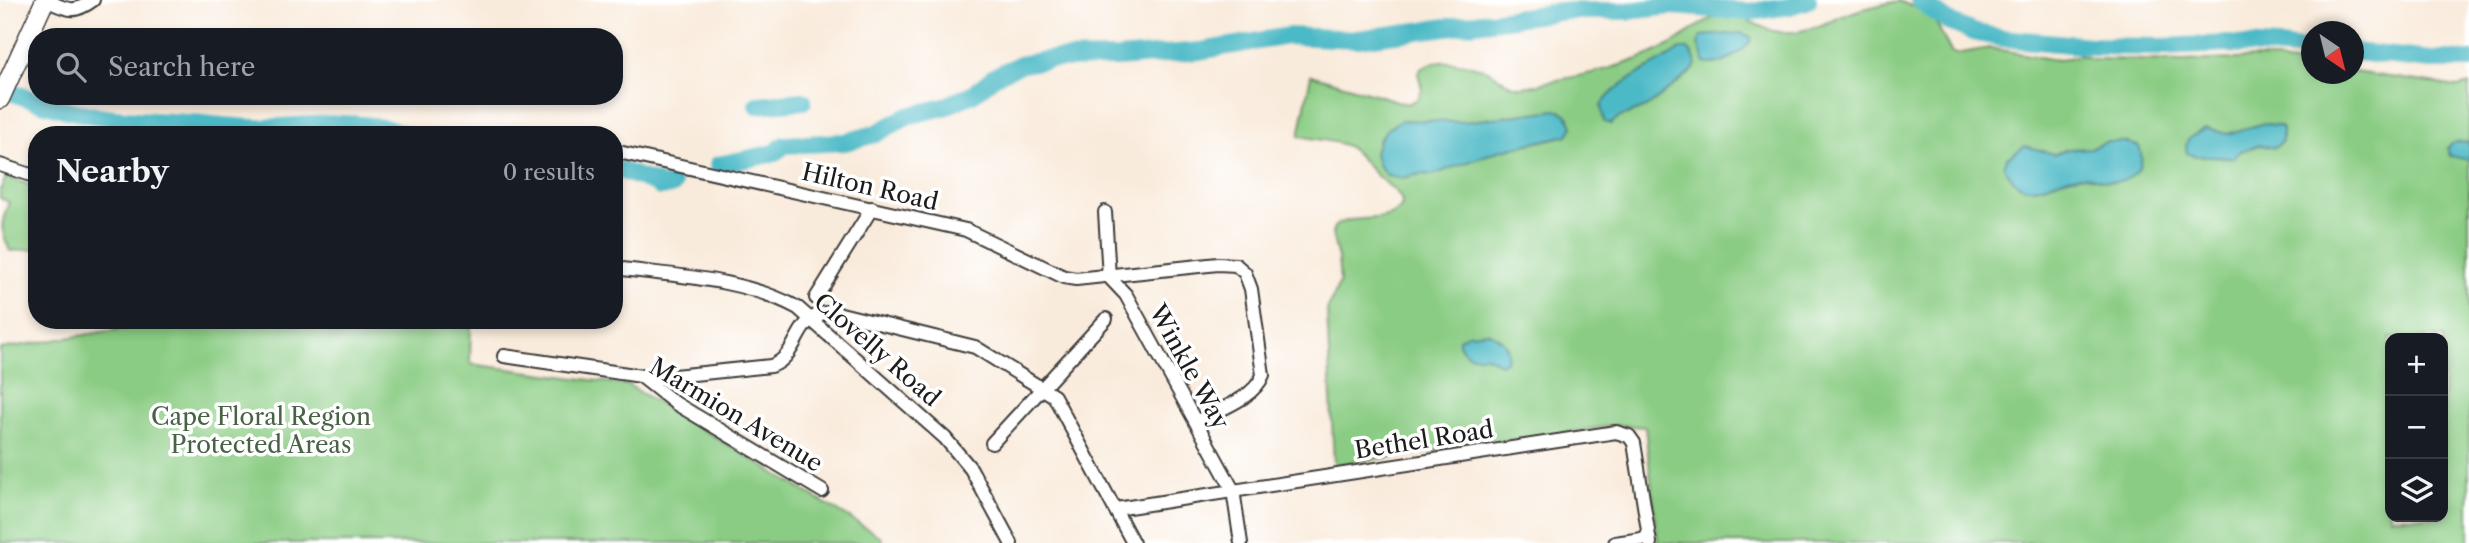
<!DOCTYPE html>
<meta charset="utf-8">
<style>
:root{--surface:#171b24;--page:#242831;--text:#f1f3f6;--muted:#9ea1a6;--line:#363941}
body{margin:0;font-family:"Libre Caslon Text",serif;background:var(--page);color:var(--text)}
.controls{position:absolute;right:21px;bottom:21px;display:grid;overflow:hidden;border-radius:14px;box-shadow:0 4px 10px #0003}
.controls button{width:63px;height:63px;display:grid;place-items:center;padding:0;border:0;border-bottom:2px solid var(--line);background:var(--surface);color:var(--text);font:35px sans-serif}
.compass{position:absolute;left:2301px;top:21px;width:63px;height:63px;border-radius:50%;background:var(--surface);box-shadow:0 4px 10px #0003;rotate:145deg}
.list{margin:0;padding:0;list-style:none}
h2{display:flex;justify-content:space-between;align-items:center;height:91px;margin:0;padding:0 28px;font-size:30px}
h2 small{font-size:23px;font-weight:400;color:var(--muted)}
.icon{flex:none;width:38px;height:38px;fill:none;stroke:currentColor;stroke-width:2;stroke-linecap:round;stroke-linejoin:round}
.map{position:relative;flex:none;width:2469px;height:543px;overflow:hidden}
.search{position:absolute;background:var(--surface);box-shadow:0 4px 10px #0003;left:28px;top:28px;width:595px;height:77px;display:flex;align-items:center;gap:18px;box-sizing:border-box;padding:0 24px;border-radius:28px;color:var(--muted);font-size:26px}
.panel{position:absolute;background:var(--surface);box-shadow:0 4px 10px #0003;left:28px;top:126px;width:595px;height:203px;border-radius:28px}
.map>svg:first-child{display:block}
</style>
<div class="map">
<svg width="2469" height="543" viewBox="0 0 2469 543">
<rect width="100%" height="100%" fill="#fff"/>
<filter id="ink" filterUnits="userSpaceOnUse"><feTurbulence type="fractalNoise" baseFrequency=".0143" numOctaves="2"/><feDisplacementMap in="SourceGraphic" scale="14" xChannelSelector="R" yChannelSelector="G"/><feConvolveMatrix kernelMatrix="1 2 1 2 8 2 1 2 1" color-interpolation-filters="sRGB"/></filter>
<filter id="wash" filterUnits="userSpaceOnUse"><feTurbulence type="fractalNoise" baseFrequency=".00686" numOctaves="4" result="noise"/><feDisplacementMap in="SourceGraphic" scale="28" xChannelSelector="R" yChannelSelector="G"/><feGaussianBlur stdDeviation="1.57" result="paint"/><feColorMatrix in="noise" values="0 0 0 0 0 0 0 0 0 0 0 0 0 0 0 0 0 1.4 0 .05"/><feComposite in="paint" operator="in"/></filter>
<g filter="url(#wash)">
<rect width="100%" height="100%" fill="#f9ebdb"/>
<g fill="#8acc83" stroke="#537450" stroke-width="2" fill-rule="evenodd">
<path d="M1898,1L1925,11L1933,17L1951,52L1956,54L1990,48L2051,59L2060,60L2080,55L2093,59L2184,61L2262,58L2311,66L2312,74L2354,72L2459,87L2469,84V543H1658L1645,427L1618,425L1334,465L1327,310L1340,282L1338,258L1332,234L1334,227C1352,213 1378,224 1396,212C1416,199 1381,182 1374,173C1366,165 1357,151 1347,146C1333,140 1314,139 1299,136L1311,75L1407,104L1418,99L1422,89L1418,73C1429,53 1476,64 1492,73C1501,78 1509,87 1520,87C1529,87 1539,84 1547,82C1586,75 1628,66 1664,48C1684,39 1702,18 1724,15C1743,13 1761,31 1780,32C1806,35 1833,19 1856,11C1870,7 1884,4 1898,1ZM2390,338H2443V517H2390Z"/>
<path d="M6,177L30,185L36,249L10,251C0,227 0,226 9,202L0,198V190Z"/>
<polygon points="158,320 471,320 470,364 628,385 881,537 882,543 0,543 0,349 126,328"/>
</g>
<g fill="#4cb9c6" stroke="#346a71" stroke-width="2">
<path d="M1741,33L1751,37V41C1743,52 1719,68 1705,63L1698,45L1701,36Z"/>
<path d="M1680,49H1688C1705,68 1690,72 1677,83C1667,91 1658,100 1646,107C1634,113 1620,114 1611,124L1604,122L1601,106C1619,78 1655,68 1680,49Z"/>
<path d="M1556,110C1566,112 1570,117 1573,127L1568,135L1498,151L1433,175L1421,174L1402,178L1387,175L1378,165L1375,153L1379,140L1387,129L1401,120L1462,122Z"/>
<path d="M2264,123L2279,126L2282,129V141L2275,148L2259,145L2241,151L2234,158L2196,156L2187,153C2183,138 2194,135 2206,129L2227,134Z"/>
<path d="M2106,142H2124L2139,146C2148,170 2130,184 2107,181C2098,179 2089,175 2080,176C2048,178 2026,207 2004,167L2007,158L2025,146L2054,154L2068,149L2091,148Z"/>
<polygon points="2469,142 2469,160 2450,156 2447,148 2453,143"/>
<path d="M1488,332C1501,338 1514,348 1505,362L1500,364C1495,361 1490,356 1484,356C1471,356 1466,357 1459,344V339L1467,334Z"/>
</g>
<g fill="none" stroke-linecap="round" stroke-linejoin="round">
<g stroke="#4cb9c6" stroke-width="18">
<polyline points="1919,0 1947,21 1973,32 2001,38 2091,46 2161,47 2228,44 2312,49"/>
<polyline points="2354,52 2432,60 2469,60"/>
<path d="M0,88C27,98 54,108 82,113C119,120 157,121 194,123C215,125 237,128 258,128C307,127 361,116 407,135"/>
<polyline points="757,105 803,101"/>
<polyline points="718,165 775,153 784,145 845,142 875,134 908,116 944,107 974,93 995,76 1018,65 1051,59 1118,58 1200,51 1288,36 1358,39 1565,11 1628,11 1672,6 1750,12 1790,6 1808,0"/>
<polyline points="614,168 656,183 660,187 673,185"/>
</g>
</g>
</g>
<g filter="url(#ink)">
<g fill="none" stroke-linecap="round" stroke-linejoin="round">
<defs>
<g id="street">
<path d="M45,0C67,9 73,15 93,0"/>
<polyline points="540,134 543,135"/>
<path d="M614,151L966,230L1064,277L1076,279L1218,264L1236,265L1245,273L1251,289L1263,375C1254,399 1217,410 1196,422"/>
<polyline points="0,165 37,177"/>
<polyline points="1105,212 1109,277 1126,295 1233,490 1241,543"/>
<path d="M614,268C675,276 743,278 798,308L945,438L971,469L1011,543"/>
<polyline points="816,298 872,208"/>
<path d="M504,356L655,378L771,366C803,355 793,308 837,313L975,347L1054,396L1133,543"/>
<polyline points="642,377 675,403 822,491"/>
<polyline points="992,443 1106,319"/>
<polyline points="1116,509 1616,432 1629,436 1634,443 1650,543"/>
<polyline points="1615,543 1649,538"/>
</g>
<polyline id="primary" points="0,99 45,0"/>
</defs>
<use href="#street" stroke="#3d3b39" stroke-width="16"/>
<use href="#primary" stroke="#3d3b39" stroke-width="21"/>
<use href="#street" stroke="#fff" stroke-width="12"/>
<use href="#primary" stroke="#fff" stroke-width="18"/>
</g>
</g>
<g text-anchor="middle" stroke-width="7" stroke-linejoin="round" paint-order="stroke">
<g font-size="24" fill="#1c1c1c" stroke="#fff">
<text transform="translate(870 187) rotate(13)" y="8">Hilton Road</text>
<text transform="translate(877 350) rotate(41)" y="8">Clovelly Road</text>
<text transform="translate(1189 367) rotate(61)" y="8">Winkle Way</text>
<text transform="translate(736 415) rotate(31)" y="8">Marmion Avenue</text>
<text transform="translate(1424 440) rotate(-9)" y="8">Bethel Road</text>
</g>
<g font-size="24" fill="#486245" stroke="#fff">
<text x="261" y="425">Cape Floral Region<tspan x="261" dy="28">Protected Areas</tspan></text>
</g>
</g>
</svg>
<div class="controls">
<button>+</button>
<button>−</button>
<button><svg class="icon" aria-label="layers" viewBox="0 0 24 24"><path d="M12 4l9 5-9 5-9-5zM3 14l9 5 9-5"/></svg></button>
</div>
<svg class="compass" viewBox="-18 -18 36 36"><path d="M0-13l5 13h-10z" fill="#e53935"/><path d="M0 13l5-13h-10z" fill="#9ea1a6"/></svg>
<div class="search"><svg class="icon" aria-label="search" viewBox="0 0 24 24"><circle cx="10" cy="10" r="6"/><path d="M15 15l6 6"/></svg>Search here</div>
<section class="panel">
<h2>Nearby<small>0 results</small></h2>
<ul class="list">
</ul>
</section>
</div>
